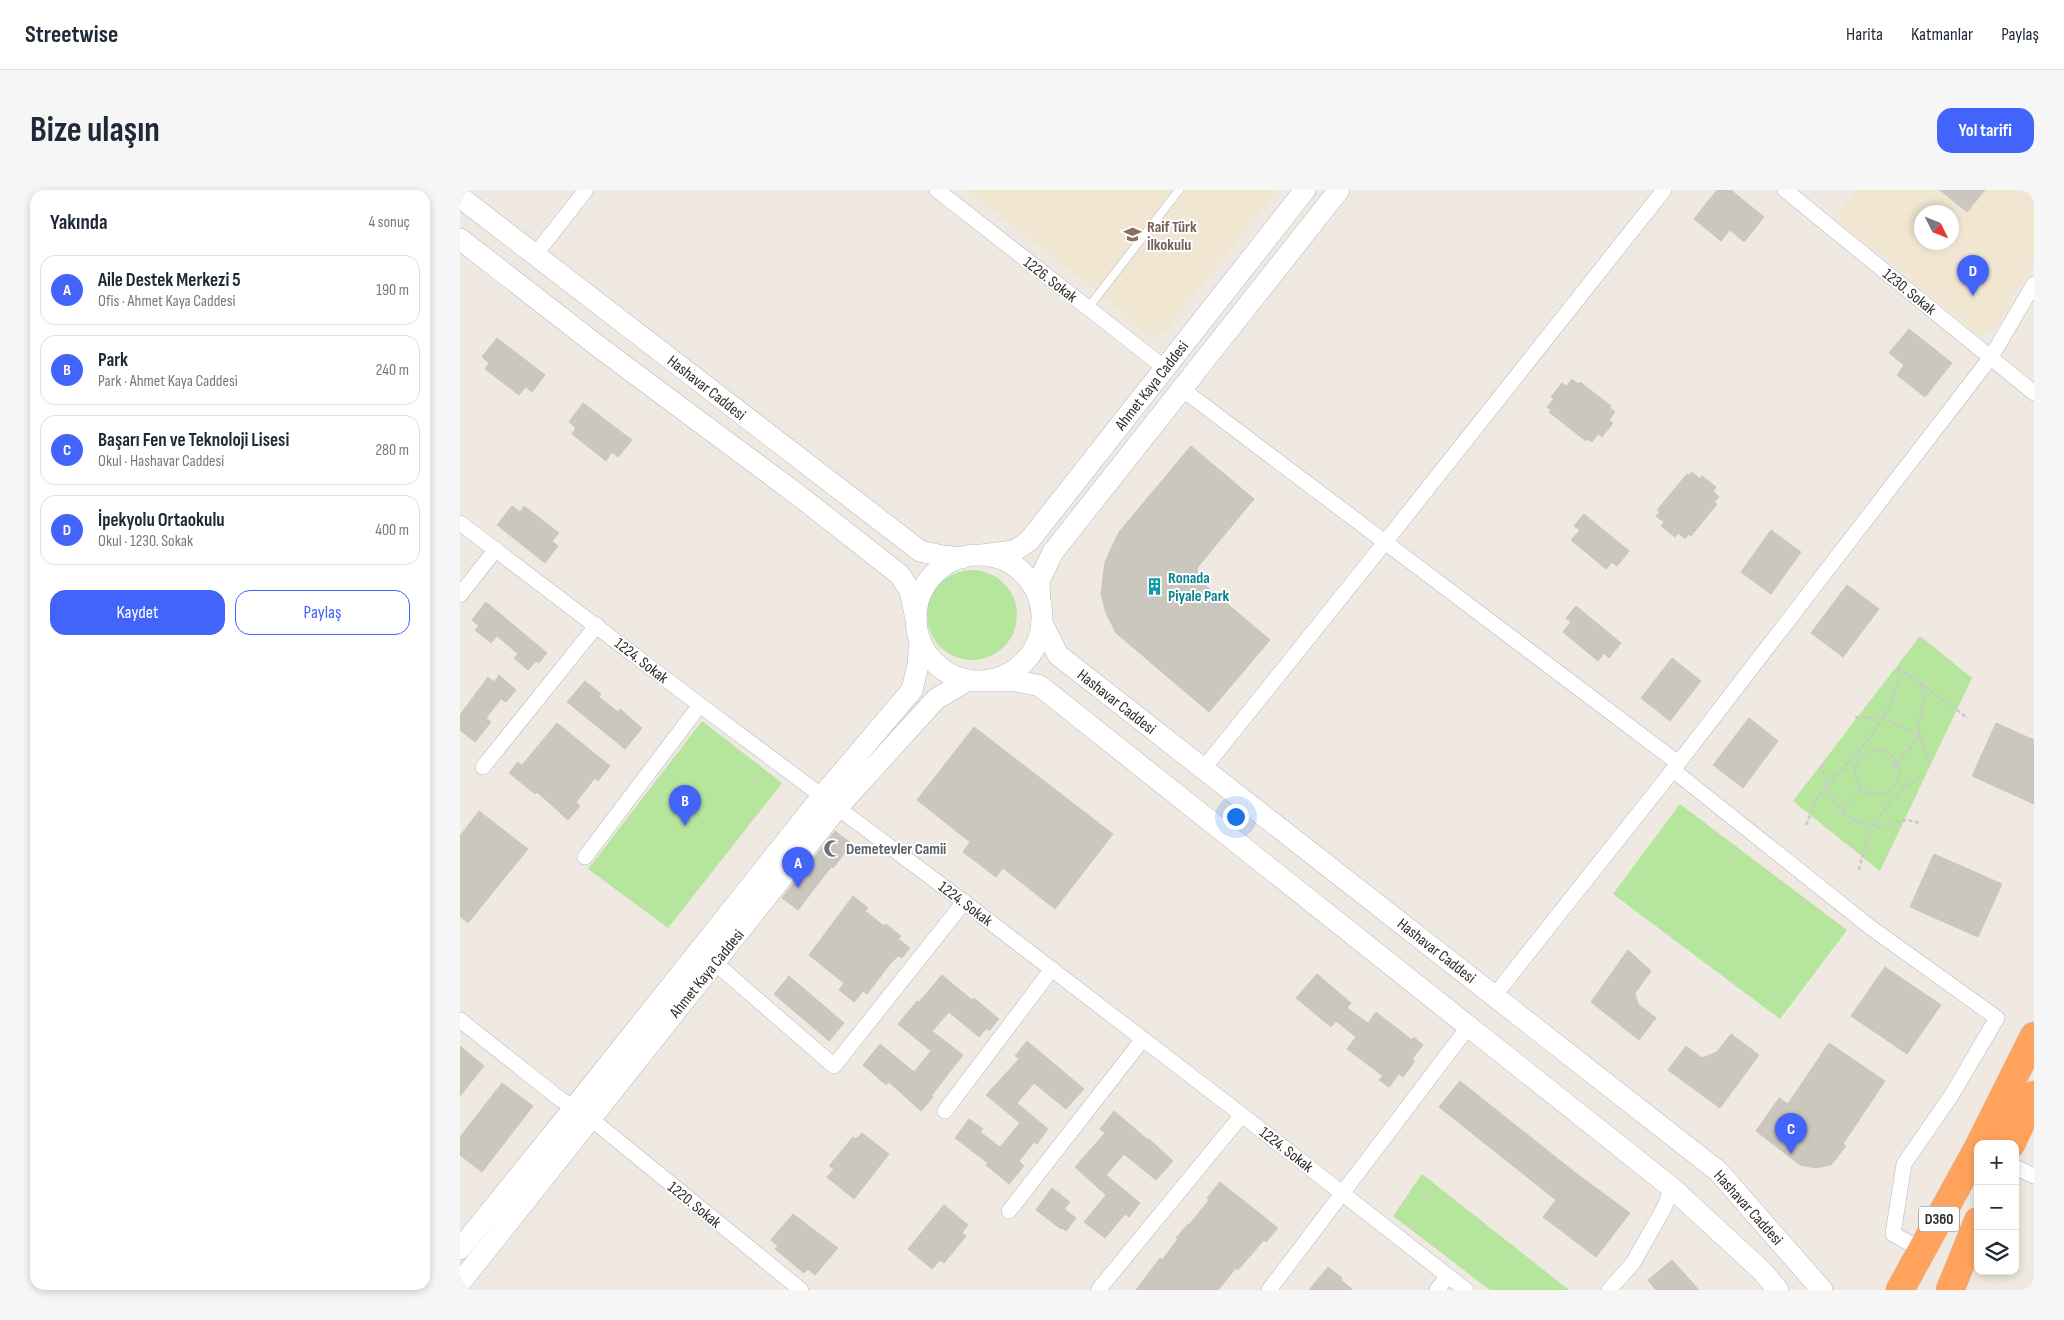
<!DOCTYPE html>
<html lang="tr">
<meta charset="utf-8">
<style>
:root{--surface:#fff;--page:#f6f6f7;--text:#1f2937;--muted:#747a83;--line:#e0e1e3;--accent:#4264fb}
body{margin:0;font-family:"Sofia Sans Condensed",sans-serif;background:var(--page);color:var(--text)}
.controls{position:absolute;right:15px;bottom:15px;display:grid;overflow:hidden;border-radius:10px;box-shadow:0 2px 8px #0003}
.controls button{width:45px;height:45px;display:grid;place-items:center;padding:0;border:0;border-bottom:1px solid var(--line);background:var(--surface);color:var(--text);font:25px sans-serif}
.compass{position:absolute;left:1454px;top:15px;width:45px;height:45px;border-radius:50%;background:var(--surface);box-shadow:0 2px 8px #0003;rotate:133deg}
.you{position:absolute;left:775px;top:626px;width:18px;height:18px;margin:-12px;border:4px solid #fff;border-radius:50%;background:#1a73e8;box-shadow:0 0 0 8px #1a73e833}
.badge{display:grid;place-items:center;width:32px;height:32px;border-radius:50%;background:var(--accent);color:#fff;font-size:16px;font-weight:700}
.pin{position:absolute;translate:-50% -41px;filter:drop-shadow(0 1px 2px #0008)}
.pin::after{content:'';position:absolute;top:26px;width:18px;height:15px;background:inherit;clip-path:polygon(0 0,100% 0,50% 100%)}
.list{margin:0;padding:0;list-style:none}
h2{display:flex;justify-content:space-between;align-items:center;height:65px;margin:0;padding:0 20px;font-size:21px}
h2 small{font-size:16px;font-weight:400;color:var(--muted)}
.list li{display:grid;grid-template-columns:32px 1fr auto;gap:15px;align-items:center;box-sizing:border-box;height:70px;margin:0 10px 10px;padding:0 10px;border:1px solid var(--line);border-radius:15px}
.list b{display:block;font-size:19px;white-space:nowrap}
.list p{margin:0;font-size:16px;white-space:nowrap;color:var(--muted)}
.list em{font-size:16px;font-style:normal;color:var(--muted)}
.actions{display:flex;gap:10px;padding:15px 20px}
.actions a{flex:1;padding:11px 0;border:1px solid var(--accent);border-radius:15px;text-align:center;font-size:18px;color:var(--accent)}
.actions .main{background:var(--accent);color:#fff}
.icon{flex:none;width:28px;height:28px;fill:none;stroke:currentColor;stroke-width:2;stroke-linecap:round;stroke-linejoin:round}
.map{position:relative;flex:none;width:1574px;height:1100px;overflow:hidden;border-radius:15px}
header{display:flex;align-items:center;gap:30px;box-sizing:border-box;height:70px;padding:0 25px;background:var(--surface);border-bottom:1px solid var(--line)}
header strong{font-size:24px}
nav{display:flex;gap:28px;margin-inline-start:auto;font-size:18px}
.intro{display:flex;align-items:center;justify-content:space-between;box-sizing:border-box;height:120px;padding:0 30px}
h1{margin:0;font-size:35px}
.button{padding:12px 22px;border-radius:15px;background:var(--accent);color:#fff;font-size:18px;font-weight:700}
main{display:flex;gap:30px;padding:0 30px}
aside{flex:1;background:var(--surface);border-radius:15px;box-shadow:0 2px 8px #0003}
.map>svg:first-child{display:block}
</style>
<header>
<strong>Streetwise</strong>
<nav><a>Harita</a><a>Katmanlar</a><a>Paylaş</a></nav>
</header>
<div class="intro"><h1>Bize ulaşın</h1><a class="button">Yol tarifi</a></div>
<main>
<aside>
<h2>Yakında<small>4 sonuç</small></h2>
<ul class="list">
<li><span class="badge">A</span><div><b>Aile Destek Merkezi 5</b><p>Ofis · Ahmet Kaya Caddesi</p></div><em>190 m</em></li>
<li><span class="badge">B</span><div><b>Park</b><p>Park · Ahmet Kaya Caddesi</p></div><em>240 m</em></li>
<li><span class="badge">C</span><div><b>Başarı Fen ve Teknoloji Lisesi</b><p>Okul · Hashavar Caddesi</p></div><em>280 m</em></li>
<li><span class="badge">D</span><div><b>İpekyolu Ortaokulu</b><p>Okul · 1230. Sokak</p></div><em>400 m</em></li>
</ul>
<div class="actions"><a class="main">Kaydet</a><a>Paylaş</a></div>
</aside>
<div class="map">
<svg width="1574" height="1100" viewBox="0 0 1574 1100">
<rect width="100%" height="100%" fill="#efe9e1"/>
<g fill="#f0e6d1" fill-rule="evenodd">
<polygon points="507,0 818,0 704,142 689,148 648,110"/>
<path d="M1396,0H1574V71L1535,140L1520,145L1382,34L1378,22ZM1462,22H1492V52H1462Z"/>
</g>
<g fill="#b6e59e">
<circle cx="512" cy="425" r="45"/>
<polygon points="1460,446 1512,488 1420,681 1333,611"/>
<polygon points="242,531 322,593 208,738 128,679"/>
<polygon points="1220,614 1387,740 1320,829 1153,704"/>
<polygon points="962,984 1109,1100 1030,1100 933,1026"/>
</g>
<g fill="#cbc7bf" stroke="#cbc5ba">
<polygon points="1257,0 1271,0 1304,27 1284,52 1270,40 1261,51 1234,29"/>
<polygon points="1480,0 1525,0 1507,22"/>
<polygon points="1449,139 1492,173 1465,207 1437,185 1444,175 1429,163"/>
<polygon points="37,148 85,185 72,202 66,197 59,205 25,179 29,173 22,167"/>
<polygon points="1112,189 1118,194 1120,192 1151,216 1150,218 1155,222 1149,230 1153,233 1142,247 1138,244 1132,252 1127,249 1126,251 1089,222 1091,220 1087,217 1094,209 1091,207 1102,193 1107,196"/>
<polygon points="123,213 172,250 158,267 152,262 146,271 112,244 116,238 109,232"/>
<polygon points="731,256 794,309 737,378 738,389 810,450 749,522 656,443 646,423 641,404 645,372 659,342"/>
<polygon points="1232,282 1240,289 1242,286 1256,297 1253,301 1259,307 1254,312 1257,314 1231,346 1229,344 1225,349 1218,343 1215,347 1201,336 1204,332 1196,326 1200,322 1197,320 1227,284 1229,285"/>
<polygon points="52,316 60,322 64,316 99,343 92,351 98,356 85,373 37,335"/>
<polygon points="1124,324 1169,361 1157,376 1152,372 1146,379 1111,350 1120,340 1114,336"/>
<polygon points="1311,340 1341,362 1311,404 1281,382"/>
<polygon points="1387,395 1419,419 1383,467 1351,443"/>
<polygon points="26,412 87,463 79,473 76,471 68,480 54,468 58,464 37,446 31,453 15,440 19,436 12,430"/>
<polygon points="1116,416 1161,453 1149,468 1144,463 1138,471 1103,442 1111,432 1106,428"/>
<polygon points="1212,468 1241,491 1210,531 1181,508"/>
<polygon points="39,485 56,500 46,512 41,509 26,528 31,532 15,552 0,540 0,525 28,487 34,492"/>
<polygon points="125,491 141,504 139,507 158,522 160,519 182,538 165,559 107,512"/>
<polygon points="1289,528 1318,551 1283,598 1253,575"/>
<polygon points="97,533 150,576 138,591 135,588 116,612 120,616 108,630 77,602 75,604 49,583 58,572 62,575"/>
<polygon points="1536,533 1574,550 1574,614 1512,586"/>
<polygon points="514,537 653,644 595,719 543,678 536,687 503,662 510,652 457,610"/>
<polygon points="19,621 68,659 8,733 0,726 0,646"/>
<polygon points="375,641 392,654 373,678 371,677 338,720 322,708"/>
<polygon points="1474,664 1542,694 1518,747 1450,717"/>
<polygon points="393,706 408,718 405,721 424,736 426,734 441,746 438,749 450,758 442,768 438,766 430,774 407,804 403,801 394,812 379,800 384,793 380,790 349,765"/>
<polygon points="1168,760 1191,781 1175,803 1178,814 1196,828 1179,850 1131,812"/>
<polygon points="1425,777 1481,815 1447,864 1391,826"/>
<polygon points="857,784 891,813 887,818 908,833 916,822 952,850 954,847 963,855 952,869 955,871 943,887 939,884 929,897 919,890 923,886 887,859 896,847 876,831 871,837 836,808"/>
<polygon points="482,785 512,810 514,808 539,829 529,841 527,838 519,847 489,822 472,841 503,865 471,906 473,907 461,921 429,892 426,895 403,875 420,854 454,882 471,861 438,834 457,811 459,812"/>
<polygon points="329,786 384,833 369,851 314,804"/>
<polygon points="1271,844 1299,865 1260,918 1208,880 1226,856 1242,868 1257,862"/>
<polygon points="567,851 624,899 606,919 574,893 557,913 588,939 577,954 574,952 559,971 564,976 549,994 526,975 528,973 495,948 509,929 523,939 520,942 540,957 560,933 526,905 559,869 555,866"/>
<polygon points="1369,853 1425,891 1383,954 1386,956 1371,975 1356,978 1340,975 1296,941 1319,908 1328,914"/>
<polygon points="0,856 24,876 0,906"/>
<polygon points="1000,891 1117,984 1170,1023 1136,1067 1083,1027 1096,1010 979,917"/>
<polygon points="42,893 73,916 22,982 0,965 0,947"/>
<polygon points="654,921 688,950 689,949 713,971 696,990 664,964 646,985 680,1013 669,1027 665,1024 645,1048 624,1032 646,1005 615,977 645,943 640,939"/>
<polygon points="402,943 429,964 394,1009 367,987 374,979 369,976 393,947 396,949"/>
<polygon points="760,992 818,1038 806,1052 804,1050 778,1080 776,1078 758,1100 676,1100 700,1068 702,1070 718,1049 716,1048 728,1034 729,1035 749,1010 747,1008"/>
<polygon points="592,998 610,1012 604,1019 616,1028 606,1041 602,1038 601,1039 576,1020"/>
<polygon points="484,1015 508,1035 502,1043 506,1046 484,1073 480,1070 472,1079 448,1059"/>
<polygon points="333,1024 378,1058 355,1085 348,1079 344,1083 315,1059 318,1056 311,1050"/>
<polygon points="1212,1070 1239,1100 1196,1100 1188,1090"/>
<polygon points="868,1077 882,1088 881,1090 893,1100 849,1100"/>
</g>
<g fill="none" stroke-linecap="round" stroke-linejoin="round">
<defs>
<polyline id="lane" points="628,118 719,0"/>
<g id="street">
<polyline points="477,0 705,178"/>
<polyline points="1325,0 1574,203"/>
<polyline points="75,65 126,0"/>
<polyline points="722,199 1218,573"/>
<polyline points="0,333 240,515 504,712 782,925 1006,1100"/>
<polyline points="0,405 36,359"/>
<polyline points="23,577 137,435"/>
<polyline points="744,578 926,351 1204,0"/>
<polyline points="1213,580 1410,737 1537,828 1491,906 1444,974 1433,1044 1462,1060"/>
<polyline points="125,667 240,515"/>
<polyline points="247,766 374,876 504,712"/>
<polyline points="1034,806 1213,580 1531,167 1574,94"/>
<polyline points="0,830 100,909 114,918"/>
<polyline points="485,921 592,779"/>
<polyline points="130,928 341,1100"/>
<polyline points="1555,977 1574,986"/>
<polyline points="549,1021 683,849"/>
<polyline points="639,1099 782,925"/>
<polyline points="809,1100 1009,836"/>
<polyline points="977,1100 988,1086"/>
<polyline points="1149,1100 1173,1073 1204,1018 1212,998"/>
</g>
<g id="secondary">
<polyline points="0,7 460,361 482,366 502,368"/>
<polyline points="0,49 139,157 342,308 440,385 450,401 456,429"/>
<polyline points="522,365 554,361 569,351 845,0"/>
<circle cx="519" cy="428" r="63"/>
<polyline points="580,413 579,391 593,362 879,0"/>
<polyline points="582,433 598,465 1258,981 1362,1100"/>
<polyline points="529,491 557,491 580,496 1212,998 1302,1081 1318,1100"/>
<polyline points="0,1059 114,918 363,605 452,500 458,475 460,451"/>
<polyline points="0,1093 378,617 476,509 508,490"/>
</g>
<g id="highway">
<polyline points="1520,954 1574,846"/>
<polyline points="1551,954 1574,905"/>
<polyline points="1440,1100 1518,958"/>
<polyline points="1490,1100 1518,1031"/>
</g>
</defs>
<use href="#lane" stroke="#b4b7c1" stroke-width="9"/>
<use href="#street" stroke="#b4b7c1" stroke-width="16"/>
<use href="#secondary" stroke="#b4b7c1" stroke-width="22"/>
<use href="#highway" stroke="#c9c9c9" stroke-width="29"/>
<g stroke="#c9c9c9" stroke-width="2.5" stroke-dasharray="4 2.5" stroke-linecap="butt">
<polyline points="1439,478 1508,528"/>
<polyline points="1395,527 1422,528 1460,545 1469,572"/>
<circle cx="1417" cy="582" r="22"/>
<path d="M1362,574C1367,603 1378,630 1411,635C1414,636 1419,638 1422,637C1439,635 1437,626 1459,633"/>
<polyline points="1432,578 1441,570 1460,545 1458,535 1464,512 1462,496"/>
<polyline points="1382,621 1401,599"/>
<polyline points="1346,635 1358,607 1409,549 1431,514 1438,491 1439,478"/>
<path d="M1399,680C1407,638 1426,609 1462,584"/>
</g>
<use href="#lane" stroke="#fff" stroke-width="8"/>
<use href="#street" stroke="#fff" stroke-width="15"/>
<use href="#secondary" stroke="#fff" stroke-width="21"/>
<use href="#highway" stroke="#ffa35c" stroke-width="28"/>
</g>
<defs>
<symbol id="school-bare" viewBox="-9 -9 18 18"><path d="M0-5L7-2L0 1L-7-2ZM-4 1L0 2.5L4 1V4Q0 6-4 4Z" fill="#8d6e63" stroke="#fff" stroke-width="2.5" paint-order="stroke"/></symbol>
<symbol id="building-bare" viewBox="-9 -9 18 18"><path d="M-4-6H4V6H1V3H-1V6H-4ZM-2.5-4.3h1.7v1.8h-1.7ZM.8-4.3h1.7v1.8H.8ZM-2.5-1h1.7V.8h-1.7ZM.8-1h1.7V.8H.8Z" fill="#0f9aa8" stroke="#fff" stroke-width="2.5" paint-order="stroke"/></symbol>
<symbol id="mosque-bare" viewBox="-9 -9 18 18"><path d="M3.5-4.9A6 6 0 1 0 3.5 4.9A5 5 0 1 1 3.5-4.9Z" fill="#6b7280" stroke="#fff" stroke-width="2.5" paint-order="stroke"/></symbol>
</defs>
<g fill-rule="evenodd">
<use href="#school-bare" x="660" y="32" width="25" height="25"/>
<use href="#building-bare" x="682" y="384" width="25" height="25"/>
<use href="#mosque-bare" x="360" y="646" width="25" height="25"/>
</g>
<g text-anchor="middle" stroke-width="4" stroke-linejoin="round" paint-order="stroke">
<rect fill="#fff" stroke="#6d6d6d" stroke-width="1" x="1459" y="1016.5" width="40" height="25" rx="4"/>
<g font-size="15" font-weight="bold" fill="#2e2e2e">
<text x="1479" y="1034">D360</text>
</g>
<g font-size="16" font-weight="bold" fill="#785e54" stroke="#fff" text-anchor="start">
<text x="687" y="42">Raif Türk<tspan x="687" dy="18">İlkokulu</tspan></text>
</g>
<g font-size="16" fill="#2e2e2e" stroke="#fff">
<text transform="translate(591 89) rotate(38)" y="6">1226. Sokak</text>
<text transform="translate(1450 101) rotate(39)" y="6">1230. Sokak</text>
<text transform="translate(691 195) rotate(-52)" y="6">Ahmet Kaya Caddesi</text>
<text transform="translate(247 197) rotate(38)" y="6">Hashavar Caddesi</text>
<text transform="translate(182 470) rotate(38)" y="6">1224. Sokak</text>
<text transform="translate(657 511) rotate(38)" y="6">Hashavar Caddesi</text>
<text transform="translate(506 713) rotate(37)" y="6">1224. Sokak</text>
<text transform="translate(977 760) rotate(38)" y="6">Hashavar Caddesi</text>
<text transform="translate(246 783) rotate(-51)" y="6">Ahmet Kaya Caddesi</text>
<text transform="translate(827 959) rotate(38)" y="6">1224. Sokak</text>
<text transform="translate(235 1014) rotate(39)" y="6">1220. Sokak</text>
<text transform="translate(1289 1017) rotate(48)" y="6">Hashavar Caddesi</text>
</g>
<g font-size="16" font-weight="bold" fill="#0d838f" stroke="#fff" text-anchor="start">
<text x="708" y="393">Ronada<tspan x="708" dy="18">Piyale Park</tspan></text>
</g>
<g font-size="16" font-weight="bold" fill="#5b616d" stroke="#fff" text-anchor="start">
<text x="386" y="664">Demetevler Camii</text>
</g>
</g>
</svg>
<div class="controls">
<button>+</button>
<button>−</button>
<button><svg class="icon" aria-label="layers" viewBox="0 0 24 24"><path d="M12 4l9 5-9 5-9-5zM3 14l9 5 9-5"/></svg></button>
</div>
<svg class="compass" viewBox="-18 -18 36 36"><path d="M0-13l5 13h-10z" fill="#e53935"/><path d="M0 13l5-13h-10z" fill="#747a83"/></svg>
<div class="you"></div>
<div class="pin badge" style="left:338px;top:698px">A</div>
<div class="pin badge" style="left:225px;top:636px">B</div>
<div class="pin badge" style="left:1331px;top:964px">C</div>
<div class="pin badge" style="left:1513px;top:106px">D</div>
</div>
</main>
